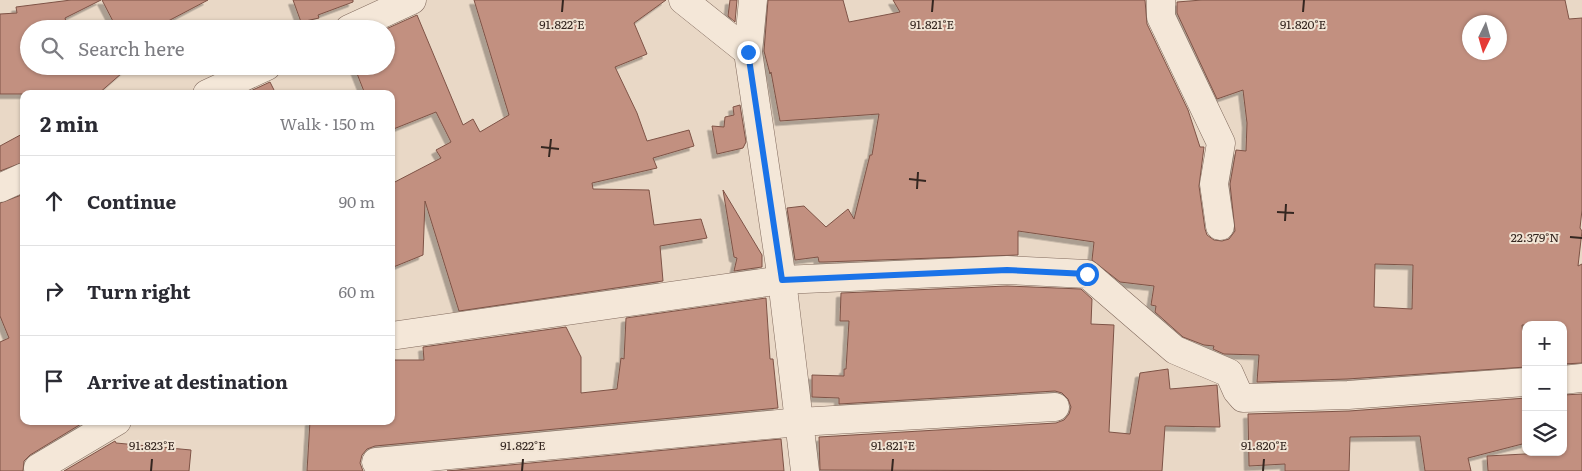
<!DOCTYPE html>
<meta charset="utf-8">
<style>
:root{--surface:#fff;--page:#f7f7f7;--text:#2b2b33;--muted:#7c7c81;--line:#e1e1e2}
body{margin:0;font-family:Literata,serif;background:var(--page);color:var(--text)}
.controls{position:absolute;right:15px;bottom:15px;display:grid;overflow:hidden;border-radius:10px;box-shadow:0 1px 4px #0004}
.controls button{width:45px;height:45px;display:grid;place-items:center;padding:0;border:0;border-bottom:1px solid var(--line);background:var(--surface);color:var(--text);font:25px sans-serif}
.compass{position:absolute;left:1462px;top:15px;width:45px;height:45px;border-radius:50%;background:var(--surface);box-shadow:0 1px 4px #0004;rotate:185deg}
.stop{position:absolute;width:15px;height:15px;margin:-11px;border:4px solid #1a73e8;border-radius:50%;background:#fff}
.stop.end{background:#1a73e8;border-color:#fff;box-shadow:0 1px 5px #0008}
.list{margin:0;padding:0;list-style:none}
h2{display:flex;justify-content:space-between;align-items:center;height:65px;margin:0;padding:0 20px;font-size:21px}
h2 small{font-size:16px;font-weight:400;color:var(--muted)}
.list li{display:grid;grid-template-columns:32px 1fr auto;gap:15px;align-items:center;box-sizing:border-box;height:90px;padding:0 20px;border-top:1px solid var(--line)}
.list b{display:block;font-size:19px;white-space:nowrap}
.list em{font-size:16px;font-style:normal;color:var(--muted)}
.icon{flex:none;width:28px;height:28px;fill:none;stroke:currentColor;stroke-width:2;stroke-linecap:round;stroke-linejoin:round}
.map{position:relative;flex:none;width:1582px;height:471px;overflow:hidden}
.search{position:absolute;background:var(--surface);box-shadow:0 1px 4px #0004;left:20px;top:20px;width:375px;height:55px;display:flex;align-items:center;gap:12px;box-sizing:border-box;padding:0 18px;border-radius:28px;color:var(--muted);font-size:19px}
.panel{position:absolute;background:var(--surface);box-shadow:0 1px 4px #0004;left:20px;top:90px;width:375px;height:335px;border-radius:10px}
.map>svg:first-child{display:block}
</style>
<div class="map">
<svg width="1582" height="471" viewBox="0 0 1582 471">
<defs>
<filter id="shadow"><feDropShadow dx="-4.5" dy="4.5" stdDeviation="0" flood-color="#0004"/></filter>
</defs>
<rect width="100%" height="100%" fill="#e9d8c6"/>
<g fill="#c29080" stroke="#7e5346" fill-rule="evenodd" filter="url(#shadow)">
<polygon points="71,0 101,0 65,18 68,29 29,29 29,66 130,66 98,94 0,94 0,14 17,13 16,7"/>
<polygon points="102,0 208,0 153,29 117,29"/>
<polygon points="293,0 353,0 353,2 318,15 319,18 301,22"/>
<polygon points="474,0 666,0 634,23 647,54 615,67 637,113 647,141 689,130 694,146 653,158 657,168 592,183 593,189 649,190 654,225 701,219 707,238 660,246 663,281 459,311 425,201 423,255 391,268 391,184 441,158 436,150 451,142 436,112 391,130 391,94 365,94 354,66 386,66 386,29 417,15 463,125 473,119 480,132 509,115"/>
<polygon points="730,0 737,0 735,22 728,16"/>
<path d="M768,0H843L849,22L900,12L893,0H1145L1147,24L1188,110L1200,147H1204L1199,186L1205,229L1207,235L1214,240L1222,241L1229,239L1235,231L1230,184L1236,150L1246,151L1247,123L1243,90L1217,99L1177,13V2L1202,0H1565L1569,19L1582,18V210L1580,228L1582,231L1578,266L1582,264V363L1563,364V325H1522L1526,367L1347,379L1257,382L1259,355L1224,354L1213,349L1214,346L1204,345L1183,337L1155,312L1156,306L1151,305L1154,286L1120,282L1092,260L1094,242L1018,231V255L824,262H819L818,257L795,260L787,208L804,206L826,227L848,209L854,219L870,155H872L879,114L780,121L771,72L770,74L764,51ZM1470,22H1500V52H1470ZM1375,264L1413,265L1412,309L1374,307Z"/>
<polygon points="270,82 276,94 244,94"/>
<polygon points="740,105 746,142 743,148 717,154 712,126 724,127 725,117 734,115 733,107"/>
<polygon points="24,133 24,162 0,171 0,146"/>
<polygon points="723,190 762,255 762,267 734,271 737,258 734,257"/>
<polygon points="24,194 24,421 86,421 30,455 24,461 23,471 0,471 0,342 9,338 0,316 0,203"/>
<polygon points="1007,286 1081,289 1092,299 1091,324 1114,325 1109,432 1130,434 1140,373 1168,369 1170,389 1217,385 1220,427 1165,426 1162,471 820,470 819,437 1056,423 1064,420 1069,414 1071,407 1068,399 1062,393 1055,391 839,404 839,398 812,397 812,375 844,376 844,369 846,369 849,321 840,321 841,293"/>
<polygon points="766,298 770,359 773,359 778,408 375,446 367,449 362,455 360,463 363,471 307,471 310,421 391,421 391,360 424,360 423,347 566,327 581,357 581,393 617,389 621,358 624,359 626,318"/>
<polygon points="1582,394 1582,471 1488,471 1487,456 1563,452 1563,395"/>
<polygon points="1526,398 1526,443 1468,458 1471,471 1425,471 1420,436 1350,437 1349,471 1285,471 1285,464 1249,466 1248,414 1349,411"/>
<polygon points="781,439 784,471 447,471"/>
<polygon points="115,441 116,443 191,450 189,471 64,471"/>
</g>
<g fill="none" stroke-linecap="round" stroke-linejoin="round">
<defs>
<g id="minor">
<polyline points="683,0 748,52"/>
<polyline points="753,0 748,52 782,280 805,471"/>
<polyline points="1161,0 1161,17 1221,143 1214,184 1220,226"/>
<polyline points="349,29 412,0"/>
<polyline points="207,94 267,66"/>
<polyline points="0,188 24,177"/>
<polyline points="391,336 782,280 1007,270 1087,274 1175,350 1229,373 1237,391 1243,398 1348,395 1526,382"/>
<polyline points="1563,380 1582,378"/>
<polyline points="376,462 799,422 1055,407"/>
<polyline points="38,468 117,421"/>
</g>
</defs>
<use href="#minor" stroke="#826b5e" stroke-width="29"/>
<use href="#minor" stroke="#f4e7d8" stroke-width="28"/>
</g>
<g fill="none" stroke-linecap="round" stroke-linejoin="round">
<polyline stroke="#1a73e8" stroke-width="6" points="748,52 782,280 1007,270 1087,274"/>
</g>
<path fill="none" stroke="#342620" stroke-width="2" d="M562,12L563,0M932,12L933,0M1303,12L1304,0M541,147L559,149M549,157L551,139M909,179L926,181M917,189L918,172M1277,212L1294,213M1285,221L1286,204M1570,237L1582,238M151,471L152,459M522,471L523,459M892,471L893,459M1263,471L1264,459"/>
<g font-size="12" text-anchor="middle" fill="#342620" stroke="#f1e4d4" stroke-width="4" stroke-linejoin="round" paint-order="stroke">
<text x="562" y="29">91.822°E</text>
<text x="932" y="29">91.821°E</text>
<text x="1303" y="29">91.820°E</text>
<text x="1535" y="242">22.379°N</text>
<text x="152" y="450">91.823°E</text>
<text x="523" y="450">91.822°E</text>
<text x="893" y="450">91.821°E</text>
<text x="1264" y="450">91.820°E</text>
</g>
</svg>
<div class="controls">
<button>+</button>
<button>−</button>
<button><svg class="icon" aria-label="layers" viewBox="0 0 24 24"><path d="M12 4l9 5-9 5-9-5zM3 14l9 5 9-5"/></svg></button>
</div>
<svg class="compass" viewBox="-18 -18 36 36"><path d="M0-13l5 13h-10z" fill="#e53935"/><path d="M0 13l5-13h-10z" fill="#7c7c81"/></svg>
<div class="stop" style="left:1087px;top:274px"></div>
<div class="stop end" style="left:748px;top:52px"></div>
<div class="search"><svg class="icon" aria-label="search" viewBox="0 0 24 24"><circle cx="10" cy="10" r="6"/><path d="M15 15l6 6"/></svg>Search here</div>
<section class="panel">
<h2>2 min<small>Walk · 150 m</small></h2>
<ul class="list">
<li><svg class="icon" aria-label="ahead" viewBox="0 0 24 24"><path d="M12 20V5M6 11l6-6 6 6"/></svg><div><b>Continue</b></div><em>90 m</em></li>
<li><svg class="icon" aria-label="right" viewBox="0 0 24 24"><path d="M7 20v-9h11M14 6l5 5-5 5"/></svg><div><b>Turn right</b></div><em>60 m</em></li>
<li><svg class="icon" aria-label="arrive" viewBox="0 0 24 24"><path d="M6 21V4h12l-3 4 3 4H6"/></svg><div><b>Arrive at destination</b></div></li>
</ul>
</section>
</div>
